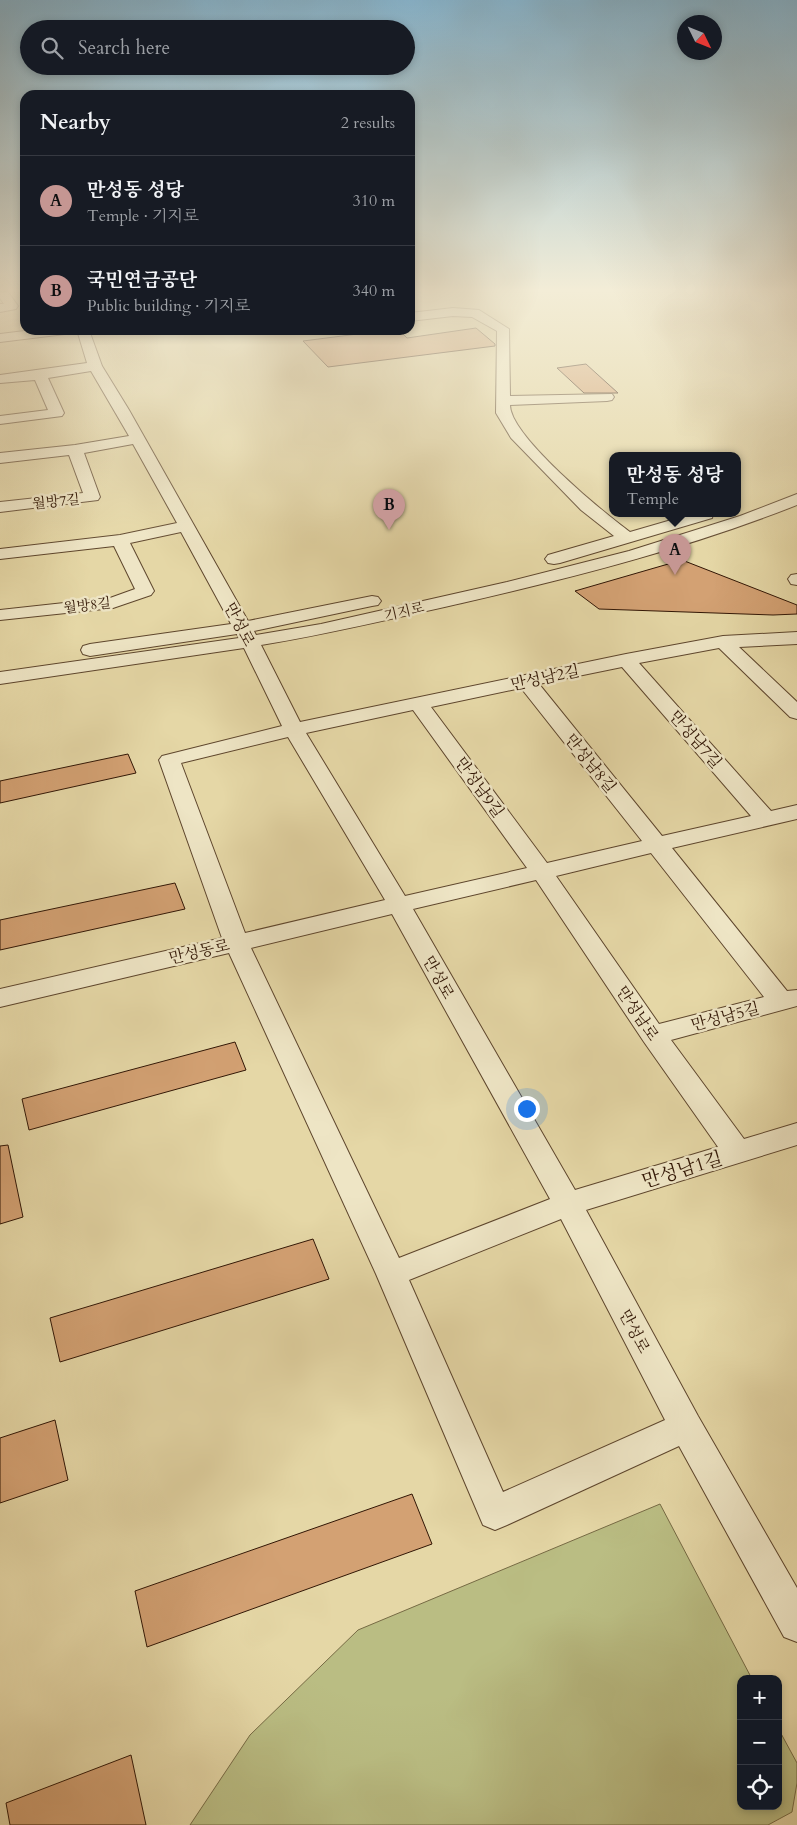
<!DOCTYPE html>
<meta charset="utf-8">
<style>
:root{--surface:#171b24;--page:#242831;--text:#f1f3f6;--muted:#9ea1a6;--line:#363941;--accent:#c59692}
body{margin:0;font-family:Cardo,"Noto Serif KR",serif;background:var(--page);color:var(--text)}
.controls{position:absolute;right:15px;bottom:15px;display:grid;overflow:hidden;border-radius:10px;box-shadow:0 2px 8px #0003}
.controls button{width:45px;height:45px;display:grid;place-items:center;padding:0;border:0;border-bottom:1px solid var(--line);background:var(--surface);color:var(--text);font:25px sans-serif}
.compass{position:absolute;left:677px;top:15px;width:45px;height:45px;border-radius:50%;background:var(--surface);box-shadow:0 2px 8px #0003;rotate:133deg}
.you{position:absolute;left:526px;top:1108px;width:18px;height:18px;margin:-12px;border:4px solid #fff;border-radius:50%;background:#1a73e8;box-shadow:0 0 0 8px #1a73e833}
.badge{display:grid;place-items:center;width:32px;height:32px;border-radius:50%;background:var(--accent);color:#111;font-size:16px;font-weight:700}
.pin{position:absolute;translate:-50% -41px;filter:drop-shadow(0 1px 2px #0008)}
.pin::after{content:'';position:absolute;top:26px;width:18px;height:15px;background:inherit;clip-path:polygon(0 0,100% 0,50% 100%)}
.popup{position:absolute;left:609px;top:452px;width:132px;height:65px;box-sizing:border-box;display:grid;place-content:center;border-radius:10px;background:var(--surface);filter:drop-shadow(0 1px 4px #0005);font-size:16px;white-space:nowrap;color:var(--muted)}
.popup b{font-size:19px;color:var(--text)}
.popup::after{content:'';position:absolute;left:50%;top:100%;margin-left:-10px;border:10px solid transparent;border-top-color:var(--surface)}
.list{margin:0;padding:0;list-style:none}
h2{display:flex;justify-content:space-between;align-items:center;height:65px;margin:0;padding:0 20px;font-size:21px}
h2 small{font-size:16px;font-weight:400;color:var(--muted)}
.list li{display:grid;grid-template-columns:32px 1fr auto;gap:15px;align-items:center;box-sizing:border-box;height:90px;padding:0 20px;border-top:1px solid var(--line)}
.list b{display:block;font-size:19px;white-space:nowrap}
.list p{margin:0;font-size:16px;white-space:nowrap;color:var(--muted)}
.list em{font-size:16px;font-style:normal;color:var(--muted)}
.icon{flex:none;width:28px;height:28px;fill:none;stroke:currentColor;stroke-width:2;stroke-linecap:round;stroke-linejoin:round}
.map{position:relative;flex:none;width:797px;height:1825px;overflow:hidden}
.search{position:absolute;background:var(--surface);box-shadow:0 2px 8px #0003;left:20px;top:20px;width:395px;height:55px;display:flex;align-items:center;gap:12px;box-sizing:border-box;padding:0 18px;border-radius:28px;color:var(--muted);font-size:19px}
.panel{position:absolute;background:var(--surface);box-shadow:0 2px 8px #0003;left:20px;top:90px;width:395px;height:245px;border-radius:15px}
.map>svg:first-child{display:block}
</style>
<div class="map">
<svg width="797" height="1825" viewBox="0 0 797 1825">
<rect width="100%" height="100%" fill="#e5d7a6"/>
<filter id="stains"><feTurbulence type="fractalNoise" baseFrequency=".004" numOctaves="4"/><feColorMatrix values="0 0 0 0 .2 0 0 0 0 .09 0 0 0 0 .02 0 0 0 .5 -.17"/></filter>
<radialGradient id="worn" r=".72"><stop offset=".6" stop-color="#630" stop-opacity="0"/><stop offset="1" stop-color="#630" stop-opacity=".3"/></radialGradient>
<polygon fill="#babd83" stroke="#766a44" points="660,1504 752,1679 741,1679 741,1806 778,1806 778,1728 797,1763 797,1783 792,1812 768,1825 190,1825 250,1735 358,1630"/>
<g fill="#d3a173" stroke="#311605">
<polygon points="476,328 495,344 495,346 328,367 303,341 389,330 399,330 407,338"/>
<polygon points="586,364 618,393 584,393 557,368"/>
<polygon points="682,560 797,605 797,614 773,615 599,609 575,591"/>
<polygon points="128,754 136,773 0,803 0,781"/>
<polygon points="175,883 185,909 0,950 0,920"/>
<polygon points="235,1042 246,1070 29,1130 22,1099"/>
<polygon points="8,1145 23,1217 0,1224 0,1146"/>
<polygon points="313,1239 329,1279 60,1362 50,1318"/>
<polygon points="55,1420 68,1480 0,1503 0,1438"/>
<polygon points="412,1494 432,1544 147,1647 135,1591"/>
<polygon points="131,1755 146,1825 10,1825 6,1803"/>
</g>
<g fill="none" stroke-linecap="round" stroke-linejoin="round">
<defs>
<g id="minor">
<polygon points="0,292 8,292 18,306 16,309 0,312 0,304 4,304 0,298"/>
<path d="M453,308L479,310L509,329L510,396L612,394L614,397L612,400L607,401L510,405C510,436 603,512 630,532L692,514H713L712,518L560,563L554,564L548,563L545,559L548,555L614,536L581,510L511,438L496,413L497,331L472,317L453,316L410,321V313Z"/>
<polygon points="33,330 71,330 65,334 0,342 0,334"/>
<path d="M77,330H89L102,366L129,410L248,621L372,596L378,597L381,601L378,605L372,606L254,631L256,635L321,624L507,582L629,551L740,516L797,494V505C688,548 576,577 462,603C395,618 329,634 261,645L300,722L626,654L723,636L797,632V644L739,647L797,702V719L790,717L719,648L639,663L771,811L797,805V819L672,848L787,991L797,990V1006L671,1040L744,1139L797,1123V1145L586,1210L698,1416L797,1588V1642L784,1637L679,1446L507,1525L495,1530L483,1525L376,1274L229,953L0,1007V989L222,938L159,760L162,756L282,726L244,648L0,684V672L239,638L237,634L90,656L83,654L81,650L83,646L90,644L231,624L181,532L130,543L154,591L151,595L113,608L0,620V610L110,598L135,589L114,546L0,559V549L120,535L177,523L133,444L84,453L100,497L98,500L0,512V502L83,493L69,455L0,463V453L75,445L129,436L91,371L48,378L64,413L62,416L0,424V416L48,410L35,380L0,383V375L87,363ZM622,667L751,816L662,836L539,684ZM521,688L642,841L547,863L431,707ZM413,710L527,868L405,896L306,733ZM288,737L385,900L245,933L181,763ZM651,853L764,997L659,1024L556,876ZM536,880L644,1042L718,1147L575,1190L413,909ZM392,914L550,1199L399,1258L251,948ZM561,1219L665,1420L503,1492L409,1280Z"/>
<polygon points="797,574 797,585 791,584 788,579 791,575"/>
</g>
</defs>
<use href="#minor" stroke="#5e462d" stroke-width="2"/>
<use href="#minor" fill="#eee5c5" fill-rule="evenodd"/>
</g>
<linearGradient id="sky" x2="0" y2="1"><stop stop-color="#87b6d0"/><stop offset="0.53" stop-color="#f3edd7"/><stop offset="1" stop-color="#f3edd7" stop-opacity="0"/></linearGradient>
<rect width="797" height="548" fill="url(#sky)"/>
<g text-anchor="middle" stroke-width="5" stroke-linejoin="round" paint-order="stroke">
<g font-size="14" fill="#311605" stroke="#eee5c5">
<text transform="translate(56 501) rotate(-6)" y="5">월방7길</text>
<text transform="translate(87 605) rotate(-7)" y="5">월방8길</text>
<text transform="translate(404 611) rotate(-13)" y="5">기지로</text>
</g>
<g font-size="16" fill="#311605" stroke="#eee5c5">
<text transform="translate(240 624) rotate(62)" y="6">만성로</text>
<text transform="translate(545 677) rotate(-12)" y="6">만성남2길</text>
<text transform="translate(696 739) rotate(49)" y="6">만성남7길</text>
<text transform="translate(591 763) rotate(51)" y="6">만성남8길</text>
<text transform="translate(480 787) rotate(54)" y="6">만성남9길</text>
<text transform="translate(199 951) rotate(-13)" y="6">만성동로</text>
<text transform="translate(439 977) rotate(61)" y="6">만성로</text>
<text transform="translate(638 1013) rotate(56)" y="6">만성남로</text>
<text transform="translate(725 1016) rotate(-15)" y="6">만성남5길</text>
<text transform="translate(635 1331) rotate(62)" y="6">만성로</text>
</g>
<g font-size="19" fill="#311605" stroke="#eee5c5">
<text transform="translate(682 1169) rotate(-17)" y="7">만성남1길</text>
</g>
</g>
<rect width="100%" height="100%" filter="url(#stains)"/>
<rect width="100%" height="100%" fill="url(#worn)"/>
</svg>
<div class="controls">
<button>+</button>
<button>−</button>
<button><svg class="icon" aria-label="locate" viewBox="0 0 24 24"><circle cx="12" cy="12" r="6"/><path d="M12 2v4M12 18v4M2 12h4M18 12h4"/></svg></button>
</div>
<svg class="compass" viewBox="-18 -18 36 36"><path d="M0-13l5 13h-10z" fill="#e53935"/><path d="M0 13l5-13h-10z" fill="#9ea1a6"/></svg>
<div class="you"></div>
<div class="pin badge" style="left:675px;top:575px">A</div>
<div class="popup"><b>만성동 성당</b>Temple</div>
<div class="pin badge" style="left:389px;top:530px">B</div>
<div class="search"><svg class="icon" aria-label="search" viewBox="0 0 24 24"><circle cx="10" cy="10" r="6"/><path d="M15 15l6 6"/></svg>Search here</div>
<section class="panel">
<h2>Nearby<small>2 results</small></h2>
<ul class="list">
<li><span class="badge">A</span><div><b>만성동 성당</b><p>Temple · 기지로</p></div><em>310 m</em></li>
<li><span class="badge">B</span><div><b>국민연금공단</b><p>Public building · 기지로</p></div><em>340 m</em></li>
</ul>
</section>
</div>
